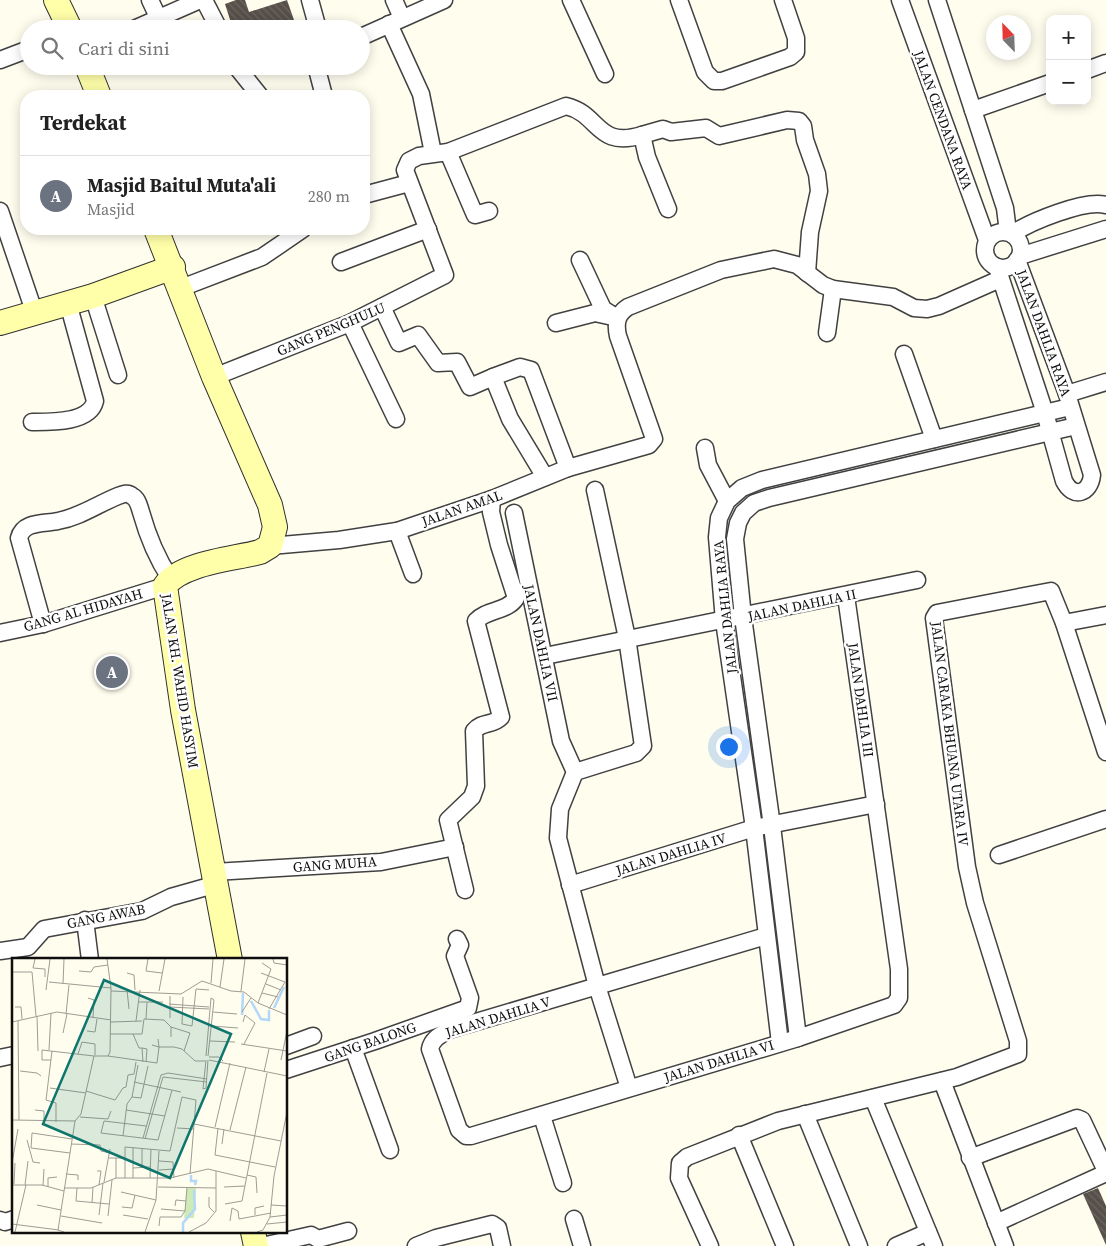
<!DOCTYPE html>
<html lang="id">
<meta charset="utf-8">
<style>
:root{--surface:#fff;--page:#f2f2f2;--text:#222;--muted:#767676;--line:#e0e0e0;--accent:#c12922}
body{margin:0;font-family:"Source Serif 4",serif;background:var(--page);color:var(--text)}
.controls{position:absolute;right:15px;top:15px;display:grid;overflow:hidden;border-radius:10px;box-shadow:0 2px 12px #0003}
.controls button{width:45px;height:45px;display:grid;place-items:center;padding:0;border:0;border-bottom:1px solid var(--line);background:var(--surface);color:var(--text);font:25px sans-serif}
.compass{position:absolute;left:986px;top:15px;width:45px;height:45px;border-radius:50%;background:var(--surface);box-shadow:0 2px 12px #0003;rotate:337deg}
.you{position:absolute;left:728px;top:746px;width:18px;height:18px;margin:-12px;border:4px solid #fff;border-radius:50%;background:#1a73e8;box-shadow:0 0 0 8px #1a73e833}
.badge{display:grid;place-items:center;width:32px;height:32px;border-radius:50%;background:var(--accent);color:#fff;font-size:16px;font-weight:700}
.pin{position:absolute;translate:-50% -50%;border:2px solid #fff;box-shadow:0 1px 5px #0006}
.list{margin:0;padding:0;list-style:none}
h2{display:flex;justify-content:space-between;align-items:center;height:65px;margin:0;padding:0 20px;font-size:21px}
h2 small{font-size:16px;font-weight:400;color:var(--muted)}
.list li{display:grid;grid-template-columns:32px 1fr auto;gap:15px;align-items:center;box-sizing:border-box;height:80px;padding:0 20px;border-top:1px solid var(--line)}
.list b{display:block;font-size:19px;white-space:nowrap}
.list p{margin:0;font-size:16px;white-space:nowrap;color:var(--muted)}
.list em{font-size:16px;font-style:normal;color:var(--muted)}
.icon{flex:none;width:28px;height:28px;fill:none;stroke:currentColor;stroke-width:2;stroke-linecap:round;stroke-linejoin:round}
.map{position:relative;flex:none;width:1106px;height:1246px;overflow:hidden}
.search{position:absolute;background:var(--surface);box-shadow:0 2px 12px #0003;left:20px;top:20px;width:350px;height:55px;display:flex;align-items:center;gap:12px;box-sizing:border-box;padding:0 18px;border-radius:28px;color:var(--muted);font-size:19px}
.panel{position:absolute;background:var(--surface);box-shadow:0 2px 12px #0003;left:20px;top:90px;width:350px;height:145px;border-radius:20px}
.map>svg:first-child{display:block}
</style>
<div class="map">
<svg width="1106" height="1246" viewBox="0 0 1106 1246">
<defs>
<pattern id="building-back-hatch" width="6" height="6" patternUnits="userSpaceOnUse" patternTransform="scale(1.25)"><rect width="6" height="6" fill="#57504a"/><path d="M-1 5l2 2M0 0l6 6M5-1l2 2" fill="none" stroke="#6a6560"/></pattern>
</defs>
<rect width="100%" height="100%" fill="#fffdee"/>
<g fill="url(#building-back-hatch)">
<polygon points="236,0 245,0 249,12 287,0 294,20 268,29 233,29 225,4"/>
<polygon points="1098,1188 1106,1206 1106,1245 1083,1194"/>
</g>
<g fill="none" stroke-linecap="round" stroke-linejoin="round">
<defs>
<g id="street">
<polyline points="150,0 158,17"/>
<polyline points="204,0 219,29"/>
<polyline points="310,0 318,29"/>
<polyline points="394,0 402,18"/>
<polyline points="571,0 605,74"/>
<polyline points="679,0 705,72 714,81 722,81 790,57 796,52 796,38 783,0"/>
<polyline points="900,0 987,240"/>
<polyline points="937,0 1005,208 1008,232"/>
<polyline points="389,24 421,94 433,153"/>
<polyline points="134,29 200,0"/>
<polyline points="361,37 444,0"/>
<polyline points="0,60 29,49"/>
<polyline points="236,66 260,96"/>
<polyline points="319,66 318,73 324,96"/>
<polyline points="1087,70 1106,63"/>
<polyline points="973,110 1050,83"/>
<polyline points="642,135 663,129 671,132 706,128 719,136 787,120 799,121 803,126 805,140 817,174 819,191 810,232 807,273"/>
<polyline points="448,152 475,215 489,211"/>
<polyline points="364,195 409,183"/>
<polyline points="0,211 35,314"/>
<circle cx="1003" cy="250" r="18"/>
<path d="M1012,234C1030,222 1085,199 1106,205"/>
<polyline points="1020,256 1106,229"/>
<polyline points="580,260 603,309 617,318"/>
<polyline points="341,262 428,229"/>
<path d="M997,267L1045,413L1064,481C1073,499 1090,494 1092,475L1067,394L1017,260"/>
<polyline points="181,288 262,257 303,229"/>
<polyline points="93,296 118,375"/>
<polyline points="382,307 399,343 418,335 438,363 457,362 470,387 493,377 510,419 545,477"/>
<polyline points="350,323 396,419"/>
<polyline points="556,323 595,313 613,317"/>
<polyline points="827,333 833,289"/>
<polyline points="904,354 934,439"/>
<path d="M214,377L350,323L445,275L405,170L409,161L419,156L448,152L566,106C600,114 596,149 642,135L647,157L668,209"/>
<polyline points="493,377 520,367 531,370 568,468"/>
<polyline points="1067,394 1106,382"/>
<path d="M32,422C51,422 90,423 95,401L68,303"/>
<polyline points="705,448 708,465 727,501"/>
<polyline points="595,490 627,638 643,746 636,753 575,772 560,809 558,838 597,986 629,1088"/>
<polyline points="514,513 561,741 575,772"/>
<polyline points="397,531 413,574"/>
<path d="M270,546L339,540L397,531L492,499L568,468L649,445L654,439L652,433L618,336C615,323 617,314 628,307L721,270L774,259L797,265L823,285L833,289L893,297L914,308L927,309L939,306L1000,279"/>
<polyline points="1064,623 1106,615"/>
<path d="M43,624L19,538C23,521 44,524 58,521C80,517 98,504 118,496C123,494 128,492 132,496C138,499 139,506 141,512C148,537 156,557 170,578"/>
<polyline points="0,633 43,624 165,586"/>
<polyline points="545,656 917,580"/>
<polyline points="999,855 1106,819"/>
<polyline points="214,872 381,862 455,847"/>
<polyline points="570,885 754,828 876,804"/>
<path d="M465,890L448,820L472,797L476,786L474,731C482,721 493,726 501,717L476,621C487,609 507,612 516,598L499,545L491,512L492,499"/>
<polyline points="85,920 90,960"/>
<path d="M766,936L449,1030C440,1035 432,1039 430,1049L459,1130L466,1136H471L798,1038L894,1005L899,998V969L846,596"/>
<polyline points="0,951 28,947 44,929 142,911 171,897 217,884"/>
<polyline points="798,1038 772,826 743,617 735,539 738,523 743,513 754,503 769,498 1076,426"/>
<polyline points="780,1043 754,828 724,621 717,537 719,518 727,501 742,488 762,480 1070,407"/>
<polyline points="286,1046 313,1036"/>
<polyline points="353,1048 390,1150"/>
<polyline points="0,1058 14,1055"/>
<polyline points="286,1070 375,1041 468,1008 470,998 455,956 460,945 457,939"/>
<polyline points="942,1081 1005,1246"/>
<polyline points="873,1098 934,1246"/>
<polyline points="805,1114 859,1246"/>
<polyline points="542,1116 563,1183"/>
<polyline points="739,1135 785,1246"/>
<polyline points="970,1158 1077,1118 1082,1120 1106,1171"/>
<polyline points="574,1219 582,1246"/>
<polyline points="0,1220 5,1222 14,1219"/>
<polyline points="996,1223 1106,1173"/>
<polyline points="262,1246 311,1235 318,1239 348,1231"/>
<polyline points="416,1246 436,1238 492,1224 498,1228 502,1246"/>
<polyline points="710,1246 679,1178 680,1163 687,1157 778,1121 957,1077 1018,1054 1018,1041 975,903 967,867 934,618 937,613 1051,591 1064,623 1106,752"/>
<polyline points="896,1246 928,1232"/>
</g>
<g id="secondary">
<polyline points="56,0 70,29"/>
<polyline points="87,66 99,96"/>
<path d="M156,229L214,377L270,505L275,527L270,546L260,552C234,559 180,563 165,586L183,710L230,960"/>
<polyline points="0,323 93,296 173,267"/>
<polyline points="253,1232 256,1246"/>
</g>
</defs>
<use href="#street" stroke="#414141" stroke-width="19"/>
<use href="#secondary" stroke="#303030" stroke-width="26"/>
<use href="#street" stroke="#fff" stroke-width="16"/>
<use href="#secondary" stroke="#fffea9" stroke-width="24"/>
</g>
<g text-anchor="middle" stroke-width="5" stroke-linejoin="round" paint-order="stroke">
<g font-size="14" fill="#0e0e0e" stroke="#fff">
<text transform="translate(943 120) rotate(70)" y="5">JALAN CENDANA RAYA</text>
<text transform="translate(331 329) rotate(-23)" y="5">GANG PENGHULU</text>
<text transform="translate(1044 333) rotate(70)" y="5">JALAN DAHLIA RAYA</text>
<text transform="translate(462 508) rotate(-19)" y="5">JALAN AMAL</text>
<text transform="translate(802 605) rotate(-12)" y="5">JALAN DAHLIA II</text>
<text transform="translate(725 607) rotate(-96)" y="5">JALAN DAHLIA RAYA</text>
<text transform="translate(83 610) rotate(-16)" y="5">GANG AL HIDAYAH</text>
<text transform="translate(541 643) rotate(78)" y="5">JALAN DAHLIA VII</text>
<text transform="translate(180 681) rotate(81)" y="5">JALAN KH. WAHID HASYIM</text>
<text transform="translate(861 700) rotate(82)" y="5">JALAN DAHLIA III</text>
<text transform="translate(950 734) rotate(83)" y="5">JALAN CARAKA BHUANA UTARA IV</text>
<text transform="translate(671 854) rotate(-17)" y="5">JALAN DAHLIA IV</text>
<text transform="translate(335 864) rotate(-4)" y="5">GANG MUHA</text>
<text transform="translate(106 916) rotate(-11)" y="5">GANG AWAB</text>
<text transform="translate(498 1017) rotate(-17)" y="5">JALAN DAHLIA V</text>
<text transform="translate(370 1042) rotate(-19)" y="5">GANG BALONG</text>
<text transform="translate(719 1061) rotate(-17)" y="5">JALAN DAHLIA VI</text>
</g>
</g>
<g transform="translate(12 958)">
<rect width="275" height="275" fill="#fffdee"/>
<path d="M175,230H184L182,260H172Z" fill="#cdeab7"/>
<path fill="none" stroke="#b2d7f8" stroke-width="2.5" d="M239,43L249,61L257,62V52M262,50L272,29M230,57L231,35M179,217V223H184L183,227M171,274V265L183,251L182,232"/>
<path fill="none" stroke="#9f9d94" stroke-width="1" d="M23,1L21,10L33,11V19M136,1L134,13L150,15M261,1L262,5L275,7M67,13L79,14L82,9L96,7M0,14H20L24,58M115,15L122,17L123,32M249,15L273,24L257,51M37,24L99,30M199,25L201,1M51,26L52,1M254,26L269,32M208,29L212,1M34,32L38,1M115,32L117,51M99,33L169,36L190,23L219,33L232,34L246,45L275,57M147,33L153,1M229,33L233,1M250,35L266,39M158,38V60M171,39L170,66L180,68L184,31L197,32M76,40L82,42L81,60M127,44H151M246,45L259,11L250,5M157,46L197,49M3,49H9L10,61M158,49L197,51M201,54L225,56M230,54L239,40M54,56L57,27M25,58L26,93M134,61L135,44M6,63L7,162M124,63L128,32M0,64L45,54L99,62M99,64L130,63M231,64L233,57L243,65L232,86M200,68L226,70M159,69L178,75L172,93M75,73L83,74L85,61M51,75L55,56M98,76H130L132,61L152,62L159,69V79M121,76L127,90H130L131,104M198,83L223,84M229,86L275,93M140,87L147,89L146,81M130,90L135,91L134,104M37,92L39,55M40,93L34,142L44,145V164M66,96L70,84L83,86V97M96,98L145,105L147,89H162L170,91L183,103H193M194,98L199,40L202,42L196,98M197,99H207L211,103M39,102H30V92L82,98M197,102L275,118M269,102L275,73M8,113L25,115L29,118M252,114L257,91M122,124L169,134M38,130L74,135M191,131L194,130L196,102M191,131L194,102M74,133L103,142M120,139L129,140L136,108M120,139L126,107M103,142L111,130L114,129L116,117L122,116L124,104M23,152L32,153V162M114,152L153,158M68,159L96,161L99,153M0,162L63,163M182,166L269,183M134,168L92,163L89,175L146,182L160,132M203,169L218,105M165,170L182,171M206,170L203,197L263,209M218,172L234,109M111,178L115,146L120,139M131,180L149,117L156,115L195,121M133,181L151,119L195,124M15,182L21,204L28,205M59,186L88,187L89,193L98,195M210,186L212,171M19,190L20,175L60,181M19,190L58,195M97,200H113M147,203L161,204L162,220M0,205L6,171M121,210L138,209M130,210V190M147,212L162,211M85,213H89L87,227M54,216L66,217V222M235,217L244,219L245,235M104,220V200M113,220V189L158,193L170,139L184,142L178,216M121,220V189M138,220L139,191M92,224L98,191M2,226L3,205M0,227H30L52,233M13,227L16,203M31,228L32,211M36,229V220L45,219M146,229L204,230M212,229L233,228M52,230H79L104,220H158L196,211L234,220M65,230L64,243L97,246M109,234L144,242M197,239V249L202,254M80,245L81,229M213,246L230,243L255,115M25,247L49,252M259,247L275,248M163,248L164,242L174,243M110,249L120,250L123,237M149,251L173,253L175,229M87,257L91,225M111,257L136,261M243,257V250L252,248M49,258L90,265M96,258L100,222M258,259L275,257M218,263L220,250L226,253L227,261L259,255M0,266L47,272M255,266L275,264M147,268L148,259H169L173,253M3,274L14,227M52,274L46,272L63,163L69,156L82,98H96L98,94L99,30L95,1M133,274L144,242L147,193M177,274L194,265L204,253V213M245,274L251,272L258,259L262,218L275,154"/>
<path fill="#0f766e" fill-opacity="0.15" stroke="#0f766e" stroke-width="2.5" d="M92,22L219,76L158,220L31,166Z"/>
<rect width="275" height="275" fill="none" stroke="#0e0e0e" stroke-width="2.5"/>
</g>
</svg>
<div class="controls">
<button>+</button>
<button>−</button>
</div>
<svg class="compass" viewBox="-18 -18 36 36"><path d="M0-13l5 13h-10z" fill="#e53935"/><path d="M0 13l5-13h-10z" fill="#767676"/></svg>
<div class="you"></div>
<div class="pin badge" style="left:112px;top:672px;background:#6b7280">A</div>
<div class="search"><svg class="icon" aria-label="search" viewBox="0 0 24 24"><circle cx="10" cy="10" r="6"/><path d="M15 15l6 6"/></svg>Cari di sini</div>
<section class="panel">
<h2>Terdekat<small></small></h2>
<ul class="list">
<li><span class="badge" style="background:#6b7280">A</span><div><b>Masjid Baitul Muta'ali</b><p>Masjid</p></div><em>280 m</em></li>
</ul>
</section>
</div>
